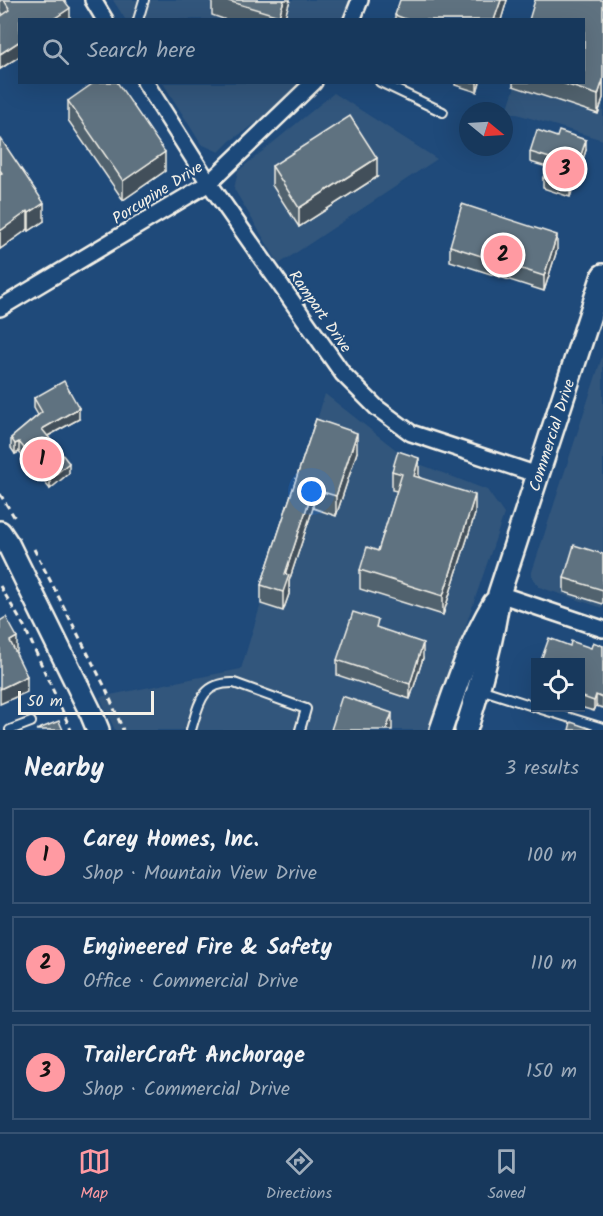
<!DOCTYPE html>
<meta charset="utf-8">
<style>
:root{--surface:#17385c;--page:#244365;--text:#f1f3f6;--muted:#9eacbb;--line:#365272;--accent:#ff9aa2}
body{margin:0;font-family:Kalam,sans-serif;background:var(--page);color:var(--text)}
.controls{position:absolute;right:18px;bottom:18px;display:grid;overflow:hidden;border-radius:0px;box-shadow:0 6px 24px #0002}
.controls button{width:54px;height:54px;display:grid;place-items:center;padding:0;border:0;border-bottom:2px solid var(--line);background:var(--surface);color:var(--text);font:30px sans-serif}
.compass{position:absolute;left:459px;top:102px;width:54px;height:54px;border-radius:50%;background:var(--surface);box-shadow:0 6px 24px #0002;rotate:108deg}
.scale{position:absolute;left:18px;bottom:15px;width:136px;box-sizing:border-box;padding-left:6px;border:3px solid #f4f1e8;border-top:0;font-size:16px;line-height:21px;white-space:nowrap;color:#f4f1e8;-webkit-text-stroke:4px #1f4a7a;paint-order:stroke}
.you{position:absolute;left:312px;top:492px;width:21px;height:21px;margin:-15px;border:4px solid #fff;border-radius:50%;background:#1a73e8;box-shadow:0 0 0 9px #1a73e833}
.badge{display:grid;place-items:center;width:39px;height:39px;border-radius:50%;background:var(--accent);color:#111;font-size:20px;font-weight:700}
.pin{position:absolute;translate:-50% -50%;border:3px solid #fff;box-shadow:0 2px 6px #0006}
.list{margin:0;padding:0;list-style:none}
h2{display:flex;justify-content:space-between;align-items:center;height:78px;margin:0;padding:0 24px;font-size:26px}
h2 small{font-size:20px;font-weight:400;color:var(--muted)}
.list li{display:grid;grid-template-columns:39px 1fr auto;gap:18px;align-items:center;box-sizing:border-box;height:96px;margin:0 12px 12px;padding:0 12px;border:2px solid var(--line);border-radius:0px}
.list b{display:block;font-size:22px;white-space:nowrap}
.list p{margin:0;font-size:20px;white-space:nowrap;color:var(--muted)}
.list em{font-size:20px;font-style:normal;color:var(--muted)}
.icon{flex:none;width:33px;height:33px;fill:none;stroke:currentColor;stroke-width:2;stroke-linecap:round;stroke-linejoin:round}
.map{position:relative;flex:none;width:603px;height:730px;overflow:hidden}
.search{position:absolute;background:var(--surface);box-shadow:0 6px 24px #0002;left:18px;right:18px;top:18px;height:66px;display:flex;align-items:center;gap:15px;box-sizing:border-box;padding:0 21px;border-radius:0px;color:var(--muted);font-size:22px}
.sheet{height:402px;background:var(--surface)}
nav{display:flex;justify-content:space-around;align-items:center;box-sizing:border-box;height:84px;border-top:2px solid var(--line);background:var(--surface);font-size:16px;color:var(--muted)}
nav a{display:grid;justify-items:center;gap:3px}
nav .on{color:var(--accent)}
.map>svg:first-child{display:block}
</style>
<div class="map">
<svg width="603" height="730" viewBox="0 0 603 730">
<rect width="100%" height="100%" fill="#1f4a7a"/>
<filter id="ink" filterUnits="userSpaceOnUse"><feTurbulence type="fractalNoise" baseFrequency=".0167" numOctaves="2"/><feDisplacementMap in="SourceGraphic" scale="12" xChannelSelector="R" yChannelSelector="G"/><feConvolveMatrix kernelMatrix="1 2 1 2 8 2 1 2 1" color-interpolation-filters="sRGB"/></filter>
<g filter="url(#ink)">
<g fill="#32567c">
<polygon points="113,0 349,0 341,20 125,19"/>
<polygon points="603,0 603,140 507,111 516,83 584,82 584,20"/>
<polygon points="163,83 299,83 268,115 230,141 219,152 201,144"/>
<polygon points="334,93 437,159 279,264 234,189 238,171"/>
<polygon points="603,354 603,608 539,587 531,575"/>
<polygon points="325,394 409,460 487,490 504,514 430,730 115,730 100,697 241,669"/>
</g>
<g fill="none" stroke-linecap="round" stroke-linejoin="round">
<defs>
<g id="lane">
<polyline points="138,20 144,0"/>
<polyline points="380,82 443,112"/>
<polyline points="480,689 536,707"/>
<polyline points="538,708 603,728"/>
<polyline points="10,730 31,722"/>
<path d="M191,730C199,704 201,682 234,683L306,709L300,730"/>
</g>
<g id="street">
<polyline points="93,0 105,20"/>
<polyline points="352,20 360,0"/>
<polyline points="145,82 209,183 343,374 377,408 411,433 538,475"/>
<polyline points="0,308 209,183 314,82"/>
<polyline points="499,594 603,629"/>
</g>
<g id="secondary">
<polyline points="0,532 8,544 91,713 98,730"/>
<path d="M441,730C456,686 470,643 494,603"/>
<path d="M466,730C480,685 493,641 499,594L603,275"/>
</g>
</defs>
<use href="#lane" stroke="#f4f1e8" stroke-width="12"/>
<use href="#street" stroke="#f4f1e8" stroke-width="20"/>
<use href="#secondary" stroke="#f4f1e8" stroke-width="26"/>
<g stroke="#f4f1e8" stroke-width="3" stroke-dasharray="6 4.5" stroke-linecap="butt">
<polyline points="0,494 15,518"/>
<polyline points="34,549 106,689 123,730"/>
<polyline points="0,586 24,626 71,730"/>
</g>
<use href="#lane" stroke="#1f4a7a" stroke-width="8"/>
<use href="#street" stroke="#1f4a7a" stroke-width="15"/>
<use href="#secondary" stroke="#1f4a7a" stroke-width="21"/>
</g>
<g fill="#51626e" stroke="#f4f1e8" stroke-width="1.5">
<polygon points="0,0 64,0 70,20 20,20 20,56 0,69 3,15 0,10"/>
<polygon points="212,0 290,0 284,20 226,20 212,15"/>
<polygon points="507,0 501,20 395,20 395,15"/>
<polygon points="603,0 603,98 598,114 513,86 513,82 584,82"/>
<polygon points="455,82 480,82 477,92 455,85"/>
<polygon points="68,101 165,171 123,200 68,120"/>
<polygon points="0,140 44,221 29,231 28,229 0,249"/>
<polygon points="586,150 570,197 543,188 543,178 547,167 530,162 530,152"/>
<polygon points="272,166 377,177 299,227 272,185"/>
<polygon points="450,246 557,250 544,291 450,261"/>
<polygon points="34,398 79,419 48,436 69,473 50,489 19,452 15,454 11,448 11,438 38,415 34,408"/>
<polygon points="316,419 357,452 336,516 313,508 289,581 289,594 283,611 261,604 261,585"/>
<polygon points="392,471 419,477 475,514 443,615 360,589 360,570 378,551 397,491 392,490"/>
<polygon points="603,554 603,604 564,592 564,578"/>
<polygon points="378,628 423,658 410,699 337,675 337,660"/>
<polygon points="570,646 591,648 603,646 603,708 596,706 594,711 580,707 580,663"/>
<polygon points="536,676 536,691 534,691 534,681"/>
</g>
<g fill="#42505a" stroke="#f4f1e8" stroke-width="1.5">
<polygon points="284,0 290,0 284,20 279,20 279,16"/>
<polygon points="501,0 507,0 501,20 494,20"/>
<polygon points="70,8 70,20 52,20"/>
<polygon points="20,41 20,56 0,69 0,54"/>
<polygon points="603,80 603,98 598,114 598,95"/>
<polygon points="477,82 480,82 477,92"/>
<polygon points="586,140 586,150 570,197 570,187"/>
<polygon points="165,152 165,171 123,200 123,181"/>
<polygon points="377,158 377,177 299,227 299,208"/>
<polygon points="44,203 44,221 29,231 29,213"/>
<polygon points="28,211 28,229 0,249 0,231"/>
<polygon points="557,235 557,250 544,291 544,276"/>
<polygon points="79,408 79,419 42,439 42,429"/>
<polygon points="357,433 357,452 336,516 336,496"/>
<polygon points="19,442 19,452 15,454 15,444"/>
<polygon points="419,458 419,477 414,495 414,476"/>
<polygon points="69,463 69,473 50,489 50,479"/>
<polygon points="313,489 313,508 289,581 289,594 283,611 283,592 285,574"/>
<polygon points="475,495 475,514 443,615 443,596"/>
<polygon points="17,637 17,652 10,656 10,641"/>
<polygon points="423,643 423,658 410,699 410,684"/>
<polygon points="27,676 27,692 0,704 0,689"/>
<polygon points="596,695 596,706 594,711 594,701"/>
<polygon points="392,713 392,730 386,730"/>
</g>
<g fill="#5e7280" stroke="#f4f1e8" stroke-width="1.5">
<polygon points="4,0 64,0 70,8 52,20 20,20 20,41 0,54 0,17 10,10"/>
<polygon points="225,0 284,0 279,16"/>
<polygon points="400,0 501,0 494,20 408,20 395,15"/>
<polygon points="535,0 603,0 603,80 598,95 559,82 584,82 584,20 529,20"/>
<polygon points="95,82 117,82 165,152 123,181 68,101"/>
<polygon points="350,116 377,158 299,208 272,166"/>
<polygon points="537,130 557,137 559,131 586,140 570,187 543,178 550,158 530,152"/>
<polygon points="1,139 44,203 29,213 28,211 0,231 0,174 2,173 0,170 0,140"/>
<polygon points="462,204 557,235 544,276 450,246"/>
<polygon points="64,381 79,408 42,429 69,463 50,479 19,442 15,444 11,438 42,412 34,398"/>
<polygon points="316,419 357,433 336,496 313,489 285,574 289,575 283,592 261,585"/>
<polygon points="398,451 419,458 414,476 475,495 443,596 360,570 367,547 378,551 402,474 392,471"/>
<polygon points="574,545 603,554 603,590 564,578"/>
<polygon points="353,612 378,620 376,627 423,643 410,684 337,660"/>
<polygon points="6,617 17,637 10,641 27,676 0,689 0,621"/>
<polygon points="549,638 570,646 571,641 591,648 593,642 603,646 603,698 596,695 594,701 580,696 580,663 540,663"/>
<polygon points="342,696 392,713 386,730 331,730"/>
<polygon points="59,721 63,730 36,730"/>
<polygon points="571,722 594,730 569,730"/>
</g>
</g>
<g text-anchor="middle" stroke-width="4.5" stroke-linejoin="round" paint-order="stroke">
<g font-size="16" fill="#f4f1e8" stroke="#1f4a7a">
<text transform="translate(157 192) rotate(-32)" y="6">Porcupine Drive</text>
<text transform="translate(321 311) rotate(55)" y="6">Rampart Drive</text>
<text transform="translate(551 435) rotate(-72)" y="6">Commercial Drive</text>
</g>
</g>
</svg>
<div class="controls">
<button><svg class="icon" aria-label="locate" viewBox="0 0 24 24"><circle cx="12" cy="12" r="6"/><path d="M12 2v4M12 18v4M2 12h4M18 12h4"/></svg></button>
</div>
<svg class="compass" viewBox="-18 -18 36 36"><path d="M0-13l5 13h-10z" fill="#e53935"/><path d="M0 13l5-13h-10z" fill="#9eacbb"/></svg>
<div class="scale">50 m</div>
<div class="you"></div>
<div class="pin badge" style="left:42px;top:459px">1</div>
<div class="pin badge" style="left:503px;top:255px">2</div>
<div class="pin badge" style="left:565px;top:169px">3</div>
<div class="search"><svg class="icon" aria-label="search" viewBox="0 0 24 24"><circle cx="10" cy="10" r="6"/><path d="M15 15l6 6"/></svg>Search here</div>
</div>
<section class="sheet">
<h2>Nearby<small>3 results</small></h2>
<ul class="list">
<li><span class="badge">1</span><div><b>Carey Homes, Inc.</b><p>Shop · Mountain View Drive</p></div><em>100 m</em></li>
<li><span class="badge">2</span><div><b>Engineered Fire &amp; Safety</b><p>Office · Commercial Drive</p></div><em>110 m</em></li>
<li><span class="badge">3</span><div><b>TrailerCraft Anchorage</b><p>Shop · Commercial Drive</p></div><em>150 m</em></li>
</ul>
</section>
<nav>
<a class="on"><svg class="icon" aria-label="map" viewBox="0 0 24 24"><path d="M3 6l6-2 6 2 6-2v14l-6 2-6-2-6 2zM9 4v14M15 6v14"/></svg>Map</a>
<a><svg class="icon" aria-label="directions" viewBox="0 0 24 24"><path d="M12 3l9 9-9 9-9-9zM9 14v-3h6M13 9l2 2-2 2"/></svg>Directions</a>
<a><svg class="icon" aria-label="saved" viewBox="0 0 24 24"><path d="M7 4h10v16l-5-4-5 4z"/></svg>Saved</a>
</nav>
